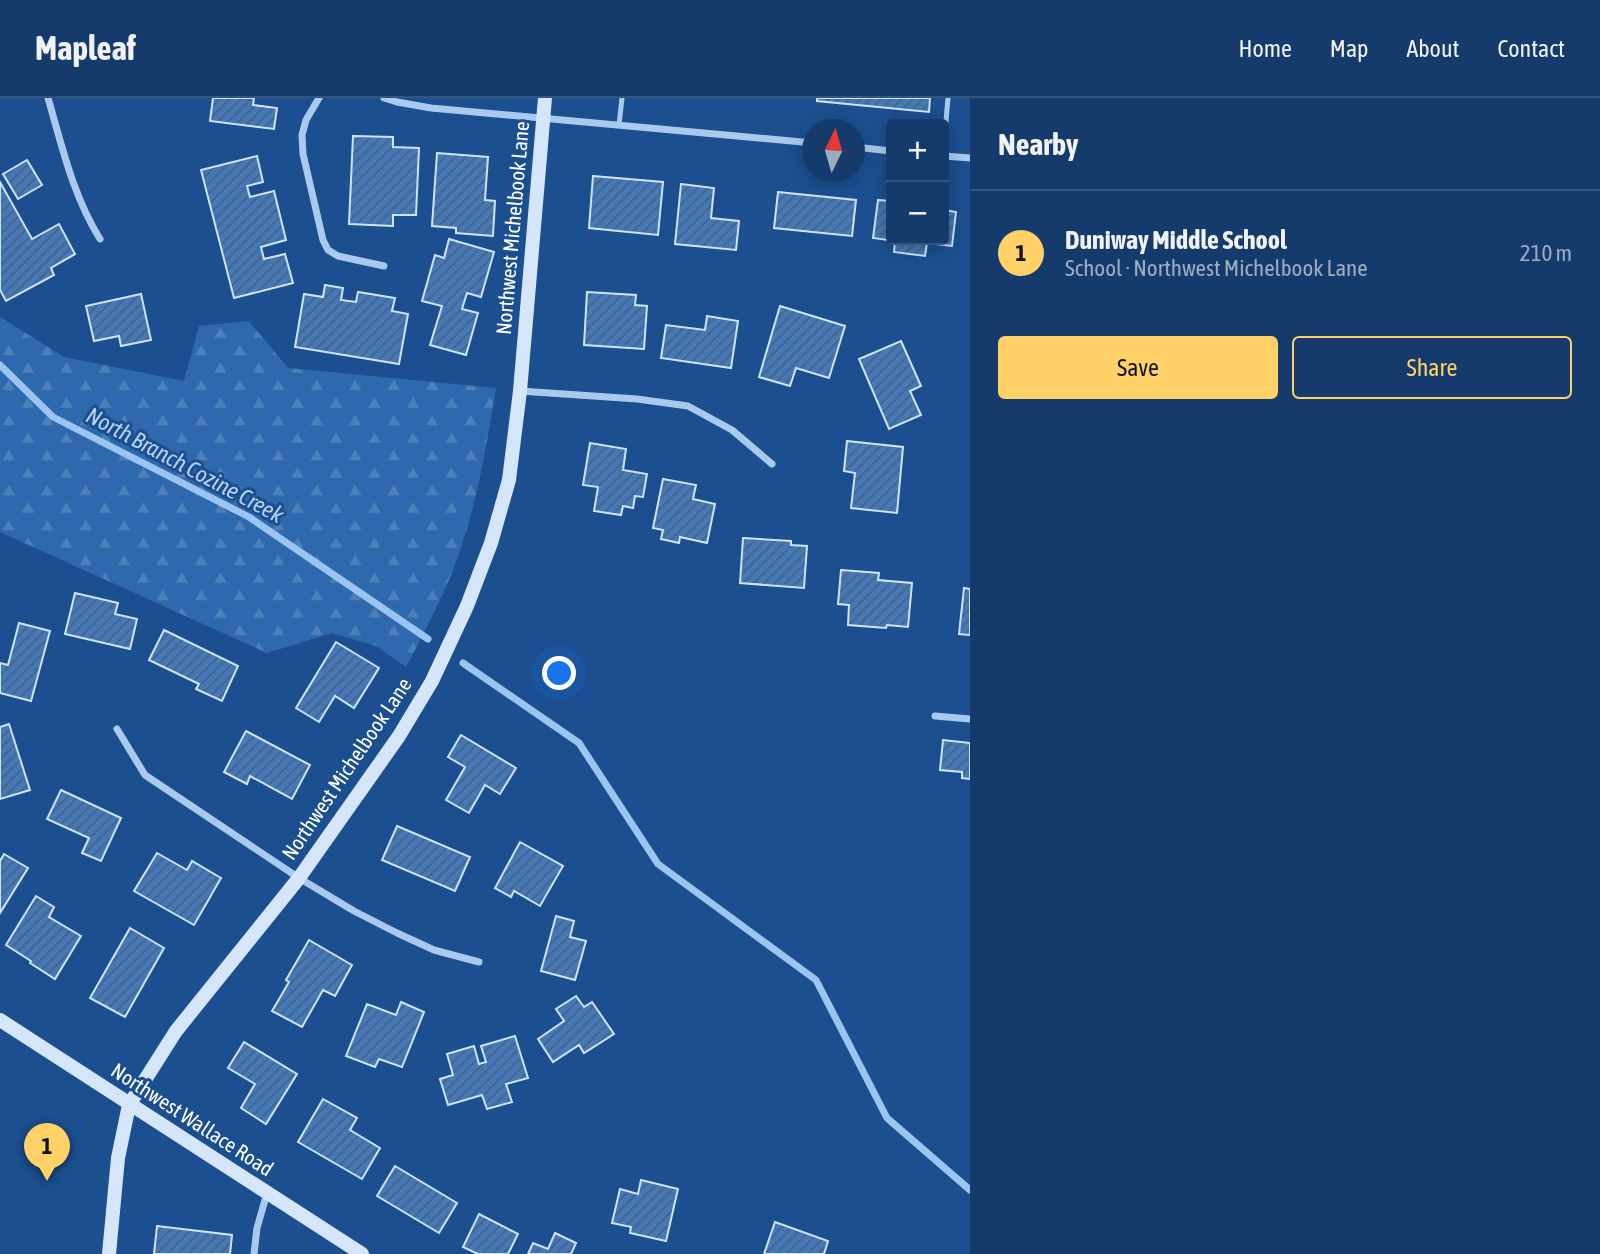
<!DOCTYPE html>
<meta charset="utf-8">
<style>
:root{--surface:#143b6b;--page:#214673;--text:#f1f3f6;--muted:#9dadc1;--line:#33557e;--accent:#ffd166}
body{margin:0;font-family:"Asap Condensed",sans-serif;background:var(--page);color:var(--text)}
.controls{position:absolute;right:21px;top:21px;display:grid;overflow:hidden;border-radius:7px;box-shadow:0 4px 18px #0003}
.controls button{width:63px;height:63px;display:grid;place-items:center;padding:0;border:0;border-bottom:2px solid var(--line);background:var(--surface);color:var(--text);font:35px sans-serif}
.compass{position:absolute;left:802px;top:21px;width:63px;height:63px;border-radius:50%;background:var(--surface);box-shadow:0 4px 18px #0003;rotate:5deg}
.you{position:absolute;left:560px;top:576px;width:24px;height:24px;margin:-18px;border:5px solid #fff;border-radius:50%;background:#1a73e8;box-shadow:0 0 0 10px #1a73e833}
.badge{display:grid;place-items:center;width:46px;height:46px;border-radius:50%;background:var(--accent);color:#111;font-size:23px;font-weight:700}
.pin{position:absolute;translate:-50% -58px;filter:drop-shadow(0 2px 4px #0008)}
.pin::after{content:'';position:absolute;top:37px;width:24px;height:21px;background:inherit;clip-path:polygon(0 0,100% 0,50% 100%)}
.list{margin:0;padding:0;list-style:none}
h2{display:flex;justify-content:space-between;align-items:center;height:91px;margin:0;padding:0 28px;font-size:30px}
h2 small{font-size:23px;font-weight:400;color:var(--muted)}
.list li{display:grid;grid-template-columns:46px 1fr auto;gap:21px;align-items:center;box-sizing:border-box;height:126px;padding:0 28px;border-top:2px solid var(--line)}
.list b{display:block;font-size:26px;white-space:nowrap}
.list p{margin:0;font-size:23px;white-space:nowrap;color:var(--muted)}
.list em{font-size:23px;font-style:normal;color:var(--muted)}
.actions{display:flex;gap:14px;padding:21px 28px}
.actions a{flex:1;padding:16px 0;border:2px solid var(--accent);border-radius:7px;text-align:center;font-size:24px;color:var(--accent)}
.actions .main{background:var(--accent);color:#111}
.map{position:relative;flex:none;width:970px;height:1156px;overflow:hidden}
header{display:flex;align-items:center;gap:42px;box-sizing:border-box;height:98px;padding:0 35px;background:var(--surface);border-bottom:2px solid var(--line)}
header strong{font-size:33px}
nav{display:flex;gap:38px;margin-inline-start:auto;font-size:24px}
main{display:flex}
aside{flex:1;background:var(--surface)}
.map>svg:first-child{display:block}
</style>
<header>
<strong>Mapleaf</strong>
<nav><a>Home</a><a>Map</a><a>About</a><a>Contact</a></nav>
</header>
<main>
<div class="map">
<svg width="970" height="1156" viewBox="0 0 970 1156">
<defs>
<pattern id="forest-firs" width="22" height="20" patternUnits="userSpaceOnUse" patternTransform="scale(1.75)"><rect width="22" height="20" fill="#2e69ad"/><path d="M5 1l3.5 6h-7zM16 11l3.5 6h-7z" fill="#4d80b9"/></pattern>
<pattern id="building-hatch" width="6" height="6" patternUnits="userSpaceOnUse" patternTransform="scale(1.75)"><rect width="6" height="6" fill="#4478b7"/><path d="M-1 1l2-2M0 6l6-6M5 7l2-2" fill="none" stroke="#486282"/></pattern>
</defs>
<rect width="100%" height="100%" fill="#1b4f8f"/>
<path fill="url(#forest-firs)" d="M0,219L64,259L184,283L199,228L249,223L288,270L496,290C488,339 480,389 465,437C452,483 428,527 406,569L376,548L332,535L267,555L0,434Z"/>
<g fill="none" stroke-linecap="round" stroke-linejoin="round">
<g stroke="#9cc4f0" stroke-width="7">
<polyline points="0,267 53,319 249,419 428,541"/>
<polyline points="463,565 579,645 658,766 816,882 887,1020 970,1092"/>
</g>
</g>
<g fill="url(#building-hatch)" stroke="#cfe3fa" stroke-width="2">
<polygon points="213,0 254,0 253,7 277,10 274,31 210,23"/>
<polygon points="817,0 930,0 929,14 817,3"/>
<polygon points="353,38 393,39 393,49 419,50 416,117 393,117 393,128 349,126"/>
<polygon points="437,55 488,59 485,102 495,103 493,138 456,135 456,130 432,128"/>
<polygon points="257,58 263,84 247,88 250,99 274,93 286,142 261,149 264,161 285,156 293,185 234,200 201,72"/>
<polygon points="27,62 42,87 18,101 3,76"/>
<polygon points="593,78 663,84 658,137 589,130"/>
<polygon points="0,84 32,141 59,126 75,156 51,170 54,177 6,203 0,192"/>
<polygon points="681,86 714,90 711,120 739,123 736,152 675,146"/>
<polygon points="778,94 856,102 852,138 774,130"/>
<polygon points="878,102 891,103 891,142 944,142 944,112 956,114 952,148 927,145 925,158 894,154 895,143 873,140"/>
<polygon points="449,141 494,154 481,199 467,195 462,211 478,215 466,257 430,247 442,208 422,203 435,157 444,160"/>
<polygon points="325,187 343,190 341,202 356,204 358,194 395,200 392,213 408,216 399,266 295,249 304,196 323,199"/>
<polygon points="587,194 636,197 635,207 647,208 644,251 584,247"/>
<polygon points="141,196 151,242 121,248 119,238 94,243 86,208"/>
<polygon points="780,208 845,228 829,280 796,270 790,288 759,279"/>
<polygon points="707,218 738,223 731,270 661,260 666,227 705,232"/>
<polygon points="901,243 921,288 910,293 921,317 889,331 859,261"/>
<polygon points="847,343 903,349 897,415 851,410 855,375 844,373"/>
<polygon points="590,345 626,351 623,372 647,376 643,399 635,398 633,410 623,408 621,417 594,413 598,389 583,387"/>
<polygon points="663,381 696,387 693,401 715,406 707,445 680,439 679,445 661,441 663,432 653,430"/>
<polygon points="743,440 791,443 791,447 807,448 804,490 740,485"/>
<polygon points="841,472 879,475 878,482 912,485 908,529 887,527 886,530 848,527 849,507 838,506"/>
<polygon points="964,490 970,491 970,537 959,536"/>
<polygon points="75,495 118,505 115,516 137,521 130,551 65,536"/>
<polygon points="19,525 50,533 31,603 0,595 0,565 8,567"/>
<polygon points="164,532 238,568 222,603 196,591 199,586 149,562"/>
<polygon points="336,544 379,570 354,610 335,598 319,624 296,610"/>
<polygon points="9,626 30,692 0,701 0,629"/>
<polygon points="246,633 310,667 292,701 250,678 247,686 224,674"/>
<polygon points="461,637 516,670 500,696 485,687 469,715 446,702 465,669 448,659"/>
<polygon points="943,642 970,645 970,681 962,680 962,674 940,672"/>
<polygon points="61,692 121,720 101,763 82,755 89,740 47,721"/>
<polygon points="397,728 470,759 455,793 382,762"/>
<polygon points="520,744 563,768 540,808 514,793 511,799 495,790"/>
<polygon points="157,755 187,772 192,763 221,780 194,827 134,793"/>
<polygon points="4,756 28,770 0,815 0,763"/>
<polygon points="36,798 54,809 49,819 81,838 55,881 30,865 31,863 6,847"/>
<polygon points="556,818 574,823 570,839 586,843 575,882 541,873"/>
<polygon points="130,830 164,850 125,919 90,900"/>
<polygon points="309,842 352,867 335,898 323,892 302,929 272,913 289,884 286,882"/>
<polygon points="576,898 584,909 592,904 614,936 584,955 579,947 553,964 538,941 564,923 556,911"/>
<polygon points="401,904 424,914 402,969 379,961 375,969 346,958 367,906 396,917"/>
<polygon points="515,938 528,980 506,986 512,1004 487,1011 482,997 448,1007 440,981 453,977 447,956 474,948 479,966 486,964 481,948"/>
<polygon points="244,944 297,976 266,1026 241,1010 255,986 228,970"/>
<polygon points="323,1001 357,1020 350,1032 380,1050 362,1081 298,1044"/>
<polygon points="395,1068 457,1105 439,1135 377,1098"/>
<polygon points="641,1082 678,1091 666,1143 630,1135 631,1129 612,1125 620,1091 638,1096"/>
<polygon points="479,1116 518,1136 508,1156 478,1156 463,1149"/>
<polygon points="775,1124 828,1143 824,1156 764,1156"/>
<polygon points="157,1128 232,1137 230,1156 154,1156"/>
<polygon points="555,1135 576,1145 571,1156 528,1156 533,1145 548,1151"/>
</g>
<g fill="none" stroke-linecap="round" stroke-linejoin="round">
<g stroke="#a9c9ee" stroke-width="5">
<polyline points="619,27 622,0"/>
<polyline points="944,47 948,0"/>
</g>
<g stroke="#a9c9ee" stroke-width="7">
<path d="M48,0C62,48 73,98 100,141"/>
<polyline points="319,0 306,22 302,37 303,56 323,142 328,152 338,158 384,168"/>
<polyline points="384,0 397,4 431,10 813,45"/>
<polyline points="855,49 891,53"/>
<polyline points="944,58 970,60"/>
<polyline points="520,293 637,301 688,308 732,332 772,366"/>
<polyline points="935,618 970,621"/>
<polyline points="117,631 145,677 299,780 354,813 397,835 434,852 479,864"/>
<polyline points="254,1156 257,1130 267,1095"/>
</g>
<g stroke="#d6e6fa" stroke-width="14">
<polyline points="0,922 362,1156"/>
<polyline points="109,1156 118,1060 129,1007 176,933 299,780 399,638 432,583 467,508 491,445 509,382 520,293 545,0"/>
</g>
</g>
<g text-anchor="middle" stroke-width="6" stroke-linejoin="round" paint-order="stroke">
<g font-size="21" fill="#fff" stroke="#1b4f8f">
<text transform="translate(513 130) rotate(-85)" y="7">Northwest Michelbook Lane</text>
<text transform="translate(347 671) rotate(-56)" y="7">Northwest Michelbook Lane</text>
<text transform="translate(192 1022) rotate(33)" y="7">Northwest Wallace Road</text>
</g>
<g font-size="23" font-style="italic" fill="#b5d3f5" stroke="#1b4f8f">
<text transform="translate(185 367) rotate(28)" y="8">North Branch Cozine Creek</text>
</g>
</g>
</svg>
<div class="controls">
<button>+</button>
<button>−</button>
</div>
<svg class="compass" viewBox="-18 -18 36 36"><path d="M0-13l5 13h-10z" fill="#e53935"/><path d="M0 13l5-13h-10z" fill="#9dadc1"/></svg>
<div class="you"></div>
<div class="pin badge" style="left:47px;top:1083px">1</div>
</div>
<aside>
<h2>Nearby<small></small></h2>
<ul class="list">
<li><span class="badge">1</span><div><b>Duniway Middle School</b><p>School · Northwest Michelbook Lane</p></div><em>210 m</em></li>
</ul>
<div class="actions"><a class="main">Save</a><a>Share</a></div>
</aside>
</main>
